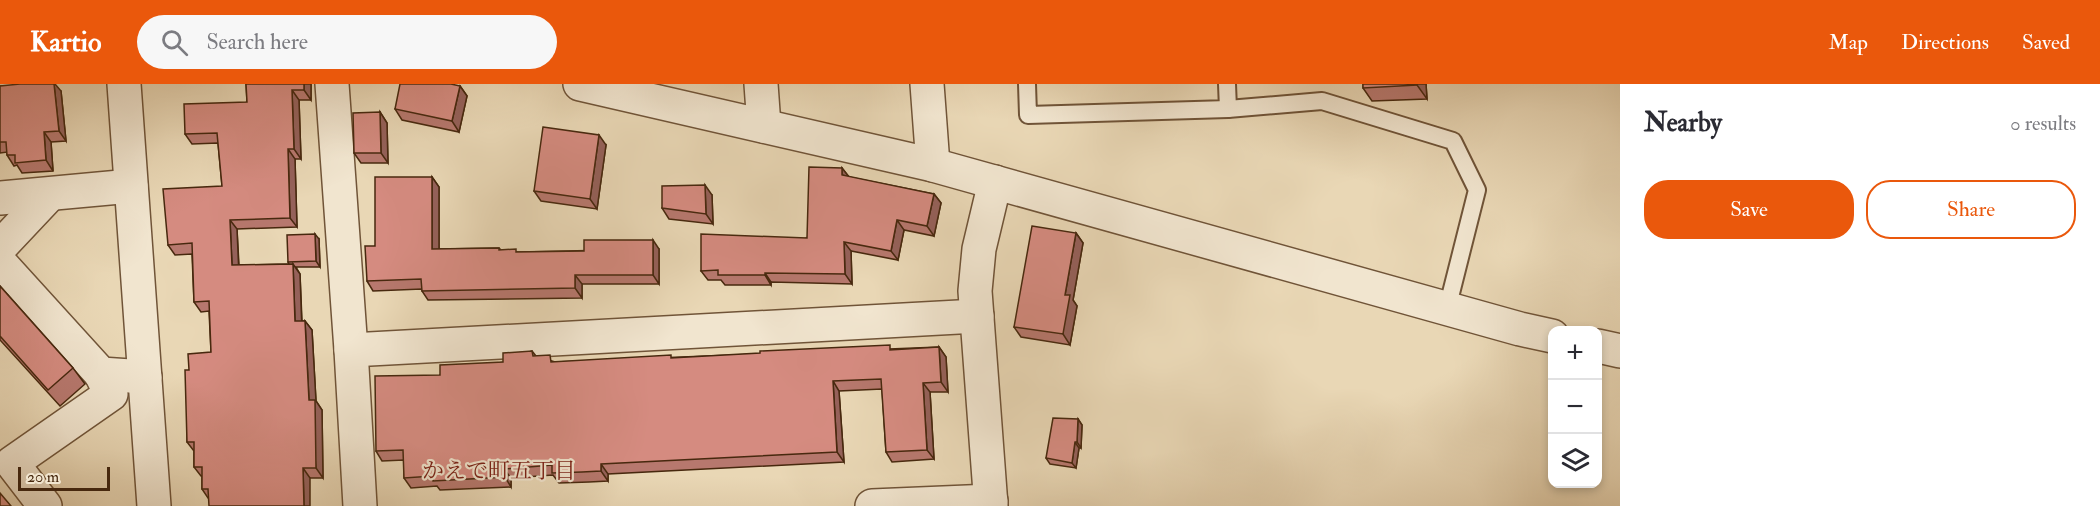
<!DOCTYPE html>
<meta charset="utf-8">
<style>
:root{--surface:#fff;--page:#f7f7f7;--text:#2b2b33;--muted:#7c7c81;--line:#e1e1e2;--accent:#ea580c}
body{margin:0;font-family:"IM FELL Double Pica","Noto Serif JP",serif;background:var(--page);color:var(--text)}
.controls{position:absolute;right:18px;bottom:18px;display:grid;overflow:hidden;border-radius:12px;box-shadow:0 3px 9px #0003}
.controls button{width:54px;height:54px;display:grid;place-items:center;padding:0;border:0;border-bottom:2px solid var(--line);background:var(--surface);color:var(--text);font:30px sans-serif}
.scale{position:absolute;left:18px;bottom:15px;width:92px;box-sizing:border-box;padding-left:6px;border:3px solid #47280e;border-top:0;font-size:16px;line-height:21px;white-space:nowrap;color:#47280e;-webkit-text-stroke:4px #f1e5cf;paint-order:stroke}
.list{margin:0;padding:0;list-style:none}
h2{display:flex;justify-content:space-between;align-items:center;height:78px;margin:0;padding:0 24px;font-size:26px}
h2 small{font-size:20px;font-weight:400;color:var(--muted)}
.actions{display:flex;gap:12px;padding:18px 24px}
.actions a{flex:1;padding:14px 0;border:2px solid var(--accent);border-radius:24px;text-align:center;font-size:21px;color:var(--accent)}
.actions .main{background:var(--accent);color:#fff}
.icon{flex:none;width:33px;height:33px;fill:none;stroke:currentColor;stroke-width:2;stroke-linecap:round;stroke-linejoin:round}
.map{position:relative;flex:none;width:1620px;height:422px;overflow:hidden}
header{display:flex;align-items:center;gap:36px;box-sizing:border-box;height:84px;padding:0 30px;background:var(--accent);color:#fff}
header strong{font-size:28px}
nav{display:flex;gap:33px;margin-inline-start:auto;font-size:21px}
.search{width:420px;height:54px;background:var(--page);display:flex;align-items:center;gap:15px;box-sizing:border-box;padding:0 21px;border-radius:33px;color:var(--muted);font-size:22px}
main{display:flex}
aside{flex:1;background:var(--surface)}
.map>svg:first-child{display:block}
</style>
<header>
<strong>Kartio</strong>
<div class="search"><svg class="icon" aria-label="search" viewBox="0 0 24 24"><circle cx="10" cy="10" r="6"/><path d="M15 15l6 6"/></svg>Search here</div>
<nav><a>Map</a><a>Directions</a><a>Saved</a></nav>
</header>
<main>
<div class="map">
<svg width="1620" height="422" viewBox="0 0 1620 422">
<rect width="100%" height="100%" fill="#e9d7b5"/>
<filter id="stains"><feTurbulence type="fractalNoise" baseFrequency=".00333" numOctaves="4"/><feColorMatrix values="0 0 0 0 .2 0 0 0 0 .09 0 0 0 0 .02 0 0 0 .5 -.17"/></filter>
<radialGradient id="worn" r=".72"><stop offset=".6" stop-color="#630" stop-opacity="0"/><stop offset="1" stop-color="#630" stop-opacity=".3"/></radialGradient>
<g fill="none" stroke-linecap="round" stroke-linejoin="round">
<defs>
<g id="service">
<polyline points="1027,0 1028,31 1228,25 1227,0"/>
<polyline points="1228,25 1322,17 1453,57 1477,106 1447,225"/>
</g>
<g id="minor">
<polyline points="332,0 351,266 360,422"/>
<polyline points="761,0 764,42"/>
<polyline points="927,0 933,81"/>
<polyline points="0,114 131,102"/>
<polyline points="0,163 50,110"/>
<polyline points="0,179 101,290 145,293"/>
<polyline points="351,266 977,232"/>
<polyline points="45,422 12,379 111,310 101,290"/>
<polyline points="872,422 991,417"/>
<polyline points="991,422 975,207 979,165 995,98"/>
</g>
<g id="tertiary">
<polyline points="124,0 154,422"/>
<polyline points="580,0 933,81 1520,245 1552,252"/>
<polyline points="1598,262 1620,267"/>
</g>
</defs>
<use href="#service" stroke="#705438" stroke-width="20"/>
<use href="#minor" stroke="#705438" stroke-width="36"/>
<use href="#tertiary" stroke="#705438" stroke-width="36"/>
<use href="#service" stroke="#f1e5cf" stroke-width="16"/>
<use href="#minor" stroke="#f1e5cf" stroke-width="33"/>
<use href="#tertiary" stroke="#f1e5cf" stroke-width="33"/>
</g>
<g fill="#b7786e" stroke="#47280e" stroke-width="1.5">
<polygon points="246,0 311,0 311,16 299,16 301,75 295,75 297,143 237,145 239,181 289,180 288,178 319,155 320,183 296,183 300,190 302,237 305,237 312,246 316,317 322,326 323,394 310,394 208,414 202,405 202,392 201,392 194,383 194,367 187,358 189,286 211,268 209,227 201,228 194,218 192,170 175,171 168,161 222,102 218,59 192,60 185,50 247,18"/>
<polygon points="1363,0 1426,0 1427,15 1372,17 1363,4"/>
<polygon points="0,2 61,7 66,57 51,58 53,87 22,89 17,81 14,82 7,71 7,68 0,69"/>
<polygon points="460,2 467,12 459,48 402,36 395,25"/>
<polygon points="380,28 387,39 388,79 361,79 354,69"/>
<polygon points="606,61 597,125 541,117 534,107"/>
<polygon points="842,84 849,93 934,110 941,119 934,152 904,146 898,176 851,167 852,200 771,198 771,201 725,201 721,196 708,196 701,187 807,154"/>
<polygon points="432,93 439,103 439,165 499,164 501,166 518,168 659,165 659,200 582,200 582,214 428,216 422,207 422,205 373,207 367,197 375,162"/>
<polygon points="712,111 713,140 669,135 662,124"/>
<polygon points="1076,149 1083,159 1073,216 1077,222 1070,261 1021,253 1014,243"/>
<polygon points="0,202 73,284 85,300 60,322 0,256"/>
<polygon points="939,263 946,273 948,308 930,308 934,375 892,378 886,368 882,305 839,307 844,378 608,390 608,397 589,398 559,399 553,391 511,394 511,403 440,406 437,402 411,404 404,394 404,376 382,377 376,367 440,291 503,278 532,267 536,272 555,278"/>
<polygon points="1078,335 1082,341 1081,364 1079,364 1076,384 1050,380 1046,374"/>
</g>
<g fill="#95615a" stroke="#47280e" stroke-width="1.5">
<polygon points="54,0 55,0 61,7 66,57 59,47"/>
<polygon points="304,0 311,0 311,16 304,6"/>
<polygon points="1417,0 1426,0 1427,15 1417,1"/>
<polygon points="460,2 467,12 459,48 452,37"/>
<polygon points="292,6 299,16 301,75 294,65"/>
<polygon points="380,28 387,39 388,79 381,69"/>
<polygon points="44,48 51,58 53,87 46,76"/>
<polygon points="599,51 606,61 597,125 590,115"/>
<polygon points="288,65 295,75 297,143 290,134"/>
<polygon points="842,84 849,93 842,91"/>
<polygon points="432,93 439,103 439,175 432,165"/>
<polygon points="705,101 712,111 713,140 706,130"/>
<polygon points="934,110 941,119 934,152 927,142"/>
<polygon points="230,136 237,145 239,191 232,181"/>
<polygon points="897,136 904,146 898,176 891,167"/>
<polygon points="1076,149 1083,159 1073,216 1077,222 1070,261 1063,250 1065,211"/>
<polygon points="315,150 319,155 320,183 316,177"/>
<polygon points="653,156 659,165 659,200 653,191"/>
<polygon points="844,158 851,167 852,200 845,190"/>
<polygon points="293,180 300,190 302,247 295,237"/>
<polygon points="765,189 771,198 771,201 765,191"/>
<polygon points="575,191 582,200 582,214 575,204"/>
<polygon points="305,237 312,246 316,317 322,326 323,394 316,384 309,316"/>
<polygon points="939,263 946,273 948,308 941,298"/>
<polygon points="833,297 839,307 844,378 837,368"/>
<polygon points="923,299 930,308 934,375 927,366"/>
<polygon points="1078,335 1082,341 1081,364 1077,358"/>
<polygon points="1075,358 1079,364 1076,384 1072,379"/>
<polygon points="601,380 608,390 608,397 601,387"/>
<polygon points="303,384 310,394 310,422 304,422"/>
<polygon points="504,385 511,394 511,403 505,393"/>
</g>
<g fill="#d58b80" stroke="#47280e" stroke-width="1.5">
<polygon points="20,0 54,0 59,47 44,48 46,76 15,79 15,71 7,71 6,58 0,58 0,2"/>
<polygon points="246,0 304,0 304,6 292,6 294,65 288,65 290,134 230,136 232,181 293,180 295,237 305,237 309,316 315,316 316,384 303,384 304,422 209,422 208,405 202,405 202,383 194,383 194,358 187,358 185,286 189,286 188,270 211,268 209,217 194,218 192,159 168,161 163,105 222,102 217,49 185,50 184,20 247,18"/>
<polygon points="400,0 451,0 460,2 452,37 395,25"/>
<polygon points="1363,0 1417,0 1417,1 1363,4"/>
<polygon points="380,28 381,69 354,69 353,29"/>
<polygon points="543,43 599,51 590,115 534,107"/>
<polygon points="809,83 842,84 842,91 934,110 927,142 897,136 891,167 844,158 845,190 765,189 765,191 718,191 718,186 701,187 701,150 807,154"/>
<polygon points="375,93 432,93 432,165 499,164 499,166 516,165 516,168 584,167 584,156 653,156 653,191 575,191 575,204 422,207 421,195 367,197 365,162 375,162"/>
<polygon points="705,101 706,130 662,124 662,102"/>
<polygon points="1032,142 1076,149 1065,211 1070,211 1063,250 1014,243"/>
<polygon points="315,150 316,177 288,178 287,151"/>
<polygon points="0,202 73,284 48,306 0,252"/>
<polygon points="890,261 890,266 939,263 941,298 923,299 927,366 886,368 881,295 833,297 837,368 601,380 601,387 582,388 552,389 552,381 504,385 505,393 433,397 433,392 404,394 403,366 376,367 375,292 440,291 440,281 503,278 503,269 532,267 533,272 550,271 551,278 671,271 671,274 760,269 760,267"/>
<polygon points="1053,334 1078,335 1077,358 1075,358 1072,379 1046,374"/>
<polygon points="0,409 11,422 0,422"/>
</g>
<g text-anchor="middle" stroke-width="4.5" stroke-linejoin="round" paint-order="stroke">
<g font-size="22" fill="#7a1f14" stroke="#f1e5cf">
<text x="499" y="394">かえで町五丁目</text>
</g>
</g>
<rect width="100%" height="100%" filter="url(#stains)"/>
<rect width="100%" height="100%" fill="url(#worn)"/>
</svg>
<div class="controls">
<button>+</button>
<button>−</button>
<button><svg class="icon" aria-label="layers" viewBox="0 0 24 24"><path d="M12 4l9 5-9 5-9-5zM3 14l9 5 9-5"/></svg></button>
</div>
<div class="scale">20 m</div>
</div>
<aside>
<h2>Nearby<small>0 results</small></h2>
<ul class="list">
</ul>
<div class="actions"><a class="main">Save</a><a>Share</a></div>
</aside>
</main>
